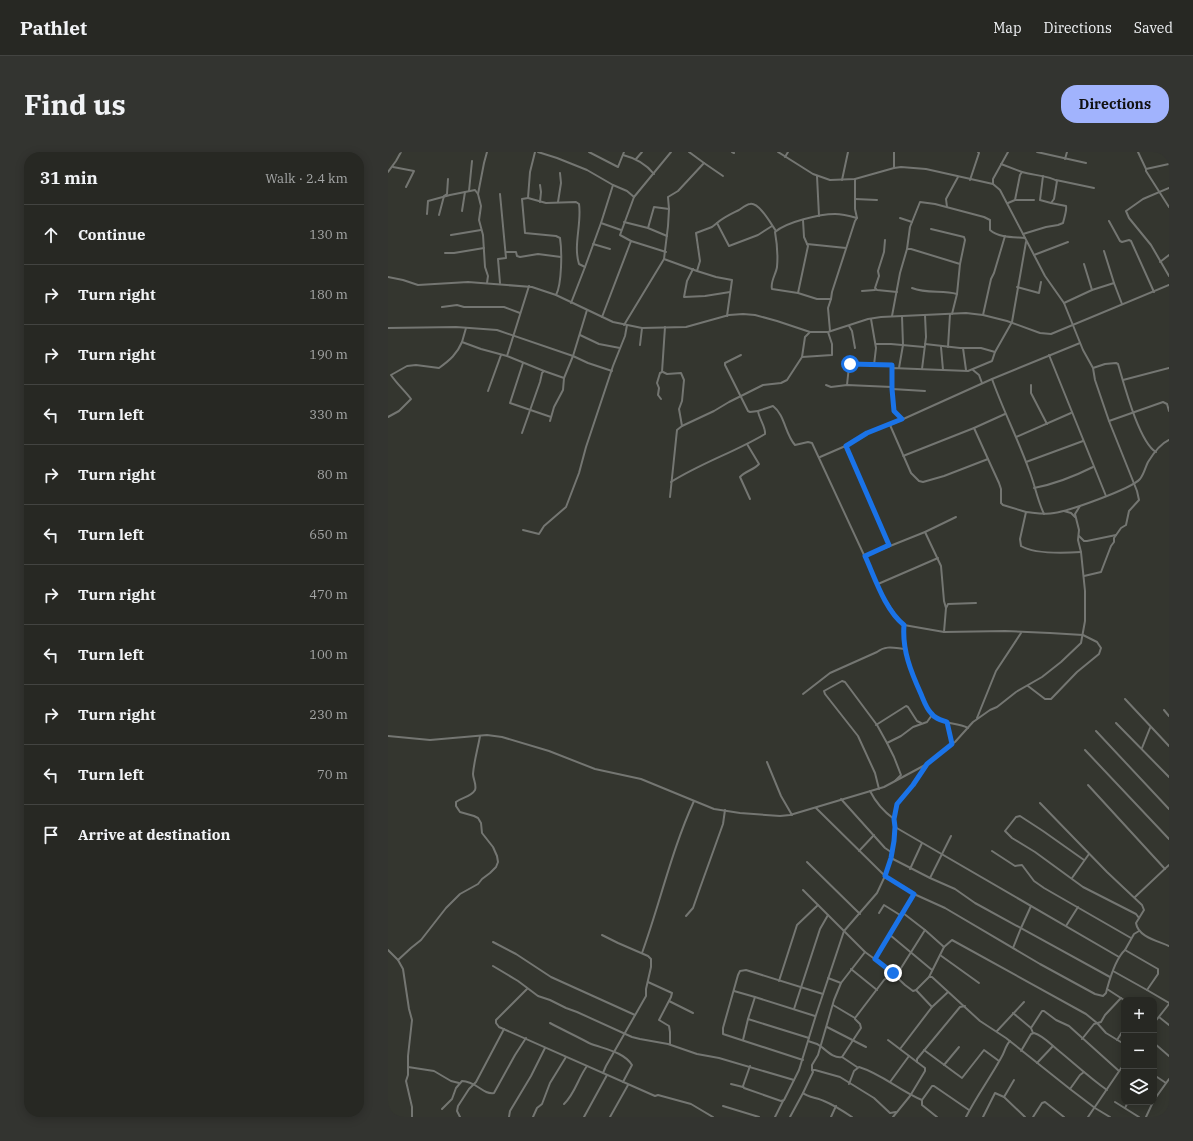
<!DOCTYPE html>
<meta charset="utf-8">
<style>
:root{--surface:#272823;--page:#333430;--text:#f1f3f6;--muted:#a4a6a6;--line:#434441;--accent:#a1b3fd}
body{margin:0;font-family:"IBM Plex Serif",serif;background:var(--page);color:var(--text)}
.controls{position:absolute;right:12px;bottom:12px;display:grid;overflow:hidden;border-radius:8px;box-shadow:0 2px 10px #0003}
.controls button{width:36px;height:36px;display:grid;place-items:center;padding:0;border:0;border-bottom:1px solid var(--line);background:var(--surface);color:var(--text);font:20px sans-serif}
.stop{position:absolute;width:12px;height:12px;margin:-9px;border:3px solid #1a73e8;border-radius:50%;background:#fff}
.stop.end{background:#1a73e8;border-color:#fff;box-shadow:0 1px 4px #0008}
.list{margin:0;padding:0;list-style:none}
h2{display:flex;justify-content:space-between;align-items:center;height:52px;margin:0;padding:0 16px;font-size:17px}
h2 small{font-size:13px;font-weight:400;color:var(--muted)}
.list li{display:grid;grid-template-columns:26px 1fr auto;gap:12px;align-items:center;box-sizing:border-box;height:60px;padding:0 16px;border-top:1px solid var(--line)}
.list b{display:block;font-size:15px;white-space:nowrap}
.list em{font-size:13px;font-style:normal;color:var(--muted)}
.icon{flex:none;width:22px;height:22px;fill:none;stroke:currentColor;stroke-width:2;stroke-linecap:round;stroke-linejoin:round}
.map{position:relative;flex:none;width:781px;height:965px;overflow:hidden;border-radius:16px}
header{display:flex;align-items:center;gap:24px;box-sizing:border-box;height:56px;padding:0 20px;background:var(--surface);border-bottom:1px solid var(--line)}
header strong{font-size:19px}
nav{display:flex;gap:22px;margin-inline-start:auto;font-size:14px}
.intro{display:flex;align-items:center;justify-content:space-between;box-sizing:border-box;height:96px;padding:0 24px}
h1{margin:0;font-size:28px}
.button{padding:10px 18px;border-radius:16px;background:var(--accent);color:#111;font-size:14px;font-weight:700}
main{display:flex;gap:24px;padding:0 24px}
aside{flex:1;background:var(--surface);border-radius:16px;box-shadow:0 2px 10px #0003}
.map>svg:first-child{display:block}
</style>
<header>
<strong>Pathlet</strong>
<nav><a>Map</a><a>Directions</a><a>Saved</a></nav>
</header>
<div class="intro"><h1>Find us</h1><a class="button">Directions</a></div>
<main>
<aside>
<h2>31 min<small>Walk · 2.4 km</small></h2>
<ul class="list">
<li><svg class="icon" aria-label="ahead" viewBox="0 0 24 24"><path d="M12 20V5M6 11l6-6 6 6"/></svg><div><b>Continue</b></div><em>130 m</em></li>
<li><svg class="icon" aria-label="right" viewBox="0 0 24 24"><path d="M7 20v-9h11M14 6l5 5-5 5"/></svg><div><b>Turn right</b></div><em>180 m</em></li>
<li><svg class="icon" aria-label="right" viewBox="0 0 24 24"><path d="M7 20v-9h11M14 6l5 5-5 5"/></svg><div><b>Turn right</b></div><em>190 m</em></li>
<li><svg class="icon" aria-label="left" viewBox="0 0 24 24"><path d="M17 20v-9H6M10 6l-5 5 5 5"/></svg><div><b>Turn left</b></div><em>330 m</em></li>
<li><svg class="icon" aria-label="right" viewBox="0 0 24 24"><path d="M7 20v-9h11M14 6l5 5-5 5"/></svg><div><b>Turn right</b></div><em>80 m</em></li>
<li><svg class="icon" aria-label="left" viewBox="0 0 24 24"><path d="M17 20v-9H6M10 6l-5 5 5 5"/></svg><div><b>Turn left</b></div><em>650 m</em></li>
<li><svg class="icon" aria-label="right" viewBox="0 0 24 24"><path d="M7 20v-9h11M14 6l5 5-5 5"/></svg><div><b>Turn right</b></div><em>470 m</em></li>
<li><svg class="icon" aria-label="left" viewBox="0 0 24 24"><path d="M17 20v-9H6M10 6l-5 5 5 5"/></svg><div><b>Turn left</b></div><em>100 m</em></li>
<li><svg class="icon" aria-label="right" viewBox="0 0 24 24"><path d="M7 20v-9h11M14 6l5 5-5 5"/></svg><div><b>Turn right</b></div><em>230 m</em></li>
<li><svg class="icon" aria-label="left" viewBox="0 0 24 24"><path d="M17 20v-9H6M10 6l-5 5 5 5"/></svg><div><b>Turn left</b></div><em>70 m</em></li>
<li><svg class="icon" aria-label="arrive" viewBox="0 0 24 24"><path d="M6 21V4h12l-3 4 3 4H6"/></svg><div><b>Arrive at destination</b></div></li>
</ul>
</aside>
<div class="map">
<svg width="781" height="965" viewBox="0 0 781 965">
<rect width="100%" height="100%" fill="#34362f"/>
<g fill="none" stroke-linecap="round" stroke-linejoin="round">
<g stroke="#747672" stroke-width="2">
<path d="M147,0L142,20L140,46L158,51L188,50L191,52C194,71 185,93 191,112L197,115L183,151"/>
<polyline points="150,0 169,6 199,18 225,33 239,39 246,45"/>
<polyline points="201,0 230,15 236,0"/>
<polyline points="344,0 346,1"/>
<polyline points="390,0 425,22 442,28 467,27 506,16 513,15 538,17 605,32 612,38 657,124 676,151 695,198 705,216 707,228 721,269 749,339 751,348 741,359 738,373 733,376 726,386 726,390 723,394 713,420 696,424"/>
<polyline points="506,0 506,16"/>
<polyline points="649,0 698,11"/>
<polyline points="750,0 758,17"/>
<path d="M235,3C247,6 258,12 266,22"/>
<polyline points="397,5 400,0"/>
<polyline points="248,7 254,0"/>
<polyline points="677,7 679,0"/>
<polyline points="316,11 335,24"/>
<polyline points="613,12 634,20"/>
<polyline points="781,12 758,17 758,19 781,55"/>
<polyline points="5,15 26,19 18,35"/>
<polyline points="0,20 8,9 13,0"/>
<polyline points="429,24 431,64"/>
<polyline points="655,24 652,48 663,51"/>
<polyline points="454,28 460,0"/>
<polyline points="582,28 591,1 590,0"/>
<polyline points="668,28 706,36"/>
<polyline points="605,32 605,27 620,0"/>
<polyline points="152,33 153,40 152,50"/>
<polyline points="225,33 213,71 233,78"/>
<polyline points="781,36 755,47 738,59 741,66 763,93 781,124"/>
<polyline points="81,39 84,9"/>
<polyline points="90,42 96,11 99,0"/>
<path d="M140,46L134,47L137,81L168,84L172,86C174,99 174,132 168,143"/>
<polyline points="467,47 489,48"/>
<polyline points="627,48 646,48"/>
<polyline points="170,50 173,31 172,21"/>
<path d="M620,51L627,48L632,23L634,20C643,23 663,24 669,29L666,47L663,51L678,54C679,59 676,66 675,71L670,73L658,75L635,82"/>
<polyline points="559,55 558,47 570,25"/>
<polyline points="74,59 77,40"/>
<polyline points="39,62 40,49 62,43 87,38 90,42 93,54 91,68 95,83 97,115 100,124 99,131"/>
<polyline points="51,63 56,44 59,42 60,27"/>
<polyline points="512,66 524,70"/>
<polyline points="721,69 732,89 734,90 741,88 743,89 766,140"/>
<polyline points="236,70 260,76"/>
<path d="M384,74L370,83L341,94L329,71C336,65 343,62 351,58C354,56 359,52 362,52C371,50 383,72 388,79"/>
<polyline points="543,77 576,85 577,88 572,112 569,142 564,162"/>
<polyline points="63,83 93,78"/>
<polyline points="279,84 260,76 266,55 281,57"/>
<polyline points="497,88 496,100 490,119 491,124 487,136 489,138 509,140"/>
<polyline points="243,89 232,83 246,45 283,0"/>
<polyline points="205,92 222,97"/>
<polyline points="419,92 458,96"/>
<polyline points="519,97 523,97 572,112"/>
<polyline points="716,99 726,131"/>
<polyline points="118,100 128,100 129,104 132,105 150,102 173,105"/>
<polyline points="57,101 66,101 96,96"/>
<polyline points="646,103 680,90"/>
<polyline points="276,107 309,119 312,109 308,81 324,75 329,71"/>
<polyline points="772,110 781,103"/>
<polyline points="696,112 704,138"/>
<polyline points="197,115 213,71"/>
<polyline points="305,117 299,129 296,145 317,144 342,140"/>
<polyline points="309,119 328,125 344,128 339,164"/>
<polyline points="0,125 15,128 30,133 80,130 144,135 168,143 225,170 254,176 298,175 341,163 355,162 367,163 389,169 422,180 440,180 480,167 493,165 578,161 595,163 619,169 652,181 663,182 781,133"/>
<polyline points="112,131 110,107 118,106 112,42"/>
<polyline points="141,134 119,204 156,219"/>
<polyline points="629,135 651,141 653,130"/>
<path d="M524,136C539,142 554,138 569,142"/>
<polyline points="474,139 487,138"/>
<polyline points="410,141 420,94 416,85 415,68"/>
<path d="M443,147H429L410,141L384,137C382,130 388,122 389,115C390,104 389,91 387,80C398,70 432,62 447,62C454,62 462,64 469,66"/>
<polyline points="676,151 704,138 726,131 734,152"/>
<polyline points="54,155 69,153 76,155 116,155 132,161"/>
<polyline points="595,163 603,127 606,121 617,84"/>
<path d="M504,164L512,121L519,97L522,75L532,50L547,52L596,65L602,68V78C611,86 626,85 637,86"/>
<polyline points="214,165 243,89 278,100"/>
<polyline points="483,167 488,196 486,213"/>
<polyline points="236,173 276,107 280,74 281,57 280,45 290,39 316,11 301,0"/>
<polyline points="461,174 464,179 467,196"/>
<polyline points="0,176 68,175 109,178 185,204 199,158"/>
<polyline points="78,176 74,190 93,197 119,204"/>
<polyline points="442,179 440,156 443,147 444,140 467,69 469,66 467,57 467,27"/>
<polyline points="192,183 211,192 232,196"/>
<polyline points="488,192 503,192 536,195"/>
<polyline points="537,192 572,196 593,196 607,200"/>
<polyline points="252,193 254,176"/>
<polyline points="553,195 555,218"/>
<polyline points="560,195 562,162"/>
<polyline points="575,196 578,218"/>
<polyline points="353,203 337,211 337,213 360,259 362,260 370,259"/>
<polyline points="661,203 718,344"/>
<polyline points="414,205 444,203 444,192 440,180"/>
<polyline points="135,211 122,251 163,265"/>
<polyline points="511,216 515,193 514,164"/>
<path d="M705,216L717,212L728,211L730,212C736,232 751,290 768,300"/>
<polyline points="534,217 538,185 537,163"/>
<polyline points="585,218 591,223 594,231"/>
<polyline points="275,220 279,222 293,221 296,228 294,249 291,257 294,274"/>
<path d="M604,227C615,258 630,287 641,318C647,333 649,347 656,362"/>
<polyline points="735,228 781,216"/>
<polyline points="438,233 443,235 459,233 504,235"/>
<polyline points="459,233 461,214 462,212 504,213 504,216"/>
<polyline points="643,233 643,241 659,272"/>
<polyline points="504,237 537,239"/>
<polyline points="100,239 113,203"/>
<polyline points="273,247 270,243 271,236 269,231 272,221 274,220 277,175"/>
<path d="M0,265L11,259L23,247C17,239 9,232 3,223L19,214L28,213L51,216C62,208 69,202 74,190"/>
<polyline points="514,267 506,259 504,237 504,216 580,219 604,209 607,200 624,170 638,90"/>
<polyline points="162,269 166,255 175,238 176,226"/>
<polyline points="721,269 775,250 779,252 781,259"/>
<polyline points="502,273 523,321 531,329 535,330 556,324 600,307 586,276 515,304"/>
<polyline points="586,276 617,262"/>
<polyline points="134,281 152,230 154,221 156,219 176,226 185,204 200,211 224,219"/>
<polyline points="628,285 683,261"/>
<path d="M359,292L371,312C366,318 357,319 352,325L362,347"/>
<polyline points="457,294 501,393"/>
<polyline points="432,305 462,292 487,277 502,273 604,227 692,191"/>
<polyline points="600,307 611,331 613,337 613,351 615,353 638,360"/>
<polyline points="638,310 695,289"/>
<path d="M283,330C313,311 347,300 377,282C378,275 371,267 370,259L385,254C397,263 397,282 407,293L420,290L424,291L495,444L510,467L516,473L556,480L617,479L662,481L695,483L709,490L713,496L711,502L689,520L663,547H657L640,534"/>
<path d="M646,336C667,332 687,324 705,315"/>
<polyline points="282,345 289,278 294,274 326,259 341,250 375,233 393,231 399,228 414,205 417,185 422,180"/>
<polyline points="676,359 683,361 687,365"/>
<polyline points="135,378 151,382 156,374 178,355 191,321 198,295 225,214 237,184 239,173"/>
<polyline points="537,380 553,414 556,449 558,456"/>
<polyline points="691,384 696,389 699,389 728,383"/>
<path d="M693,400C677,401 646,402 633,394L632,387L638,360C648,361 657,363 666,361C681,359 743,337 752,327C756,322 757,316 760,310C765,302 772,292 781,288"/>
<polyline points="477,404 537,380 568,365"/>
<polyline points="490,432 550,406"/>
<path d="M516,473C514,498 523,521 533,544C537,552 540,561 548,566C557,573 569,570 580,576"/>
<polyline points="556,480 558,456 560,452 588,451"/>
<path d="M415,542L442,521L489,500C498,493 506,496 517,497"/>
<polyline points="737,547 781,594"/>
<polyline points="776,558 781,564"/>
<polyline points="589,566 608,519 633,481"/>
<polyline points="559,570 564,592"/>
<polyline points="728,571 781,625"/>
<polyline points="488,573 518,554 520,555 529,569 533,571"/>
<polyline points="708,579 781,657"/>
<polyline points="0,584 42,588 99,583 114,585 161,599 207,617 253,627 326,657 352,661 392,664 402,663 496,635 539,612 551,601 567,590 585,570 602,558 609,555 628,540 654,525 673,510 693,491 697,469 697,439 693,400 690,388 691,378 687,362 692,354"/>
<polyline points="754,596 762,576"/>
<polyline points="697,598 781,687"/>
<polyline points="379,610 393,644 404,663"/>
<polyline points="507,629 513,623 506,605 499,591 513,584 525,575 539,570 544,563"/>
<polyline points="700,633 777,717"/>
<polyline points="491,637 487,621 470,584 437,542 436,539 454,529 457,530 489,573 499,591"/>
<path d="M482,639C488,651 495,659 506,667"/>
<polyline points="453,647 497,696 503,700"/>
<path d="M652,651L719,720L754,753L756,758L748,771C750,785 770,789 781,794"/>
<polyline points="428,656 497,724 526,742 557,756 652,812 707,842 715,844 718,841 719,837"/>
<polyline points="507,675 731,805"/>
<polyline points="471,699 486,683"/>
<polyline points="604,699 627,714 634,713 646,729 656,736 743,786"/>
<polyline points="503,706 542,726 567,737 587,751 722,825"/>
<polyline points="696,708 655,679 632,664 628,665 617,679 624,686 647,700 695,735 748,762 751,766"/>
<polyline points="419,710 472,762"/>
<polyline points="522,717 534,691"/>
<polyline points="542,726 563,684"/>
<polyline points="684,726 701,702"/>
<polyline points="415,738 477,800 499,816 517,833 525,839 528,838 541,825 544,825 592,869 618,886 682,937 707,956 722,965"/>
<polyline points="747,745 781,713"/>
<polyline points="491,761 496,753 512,763 515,763"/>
<polyline points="515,761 537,778 556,795"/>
<polyline points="298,764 305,756 312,736 335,672 337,658"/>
<polyline points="678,774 690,755"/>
<polyline points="751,779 746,782 737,798 770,817 770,822 759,838 781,851"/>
<polyline points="214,783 230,791 260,804 263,807 263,815 258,837 258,844 218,914 215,921"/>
<polyline points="502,783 544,818"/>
<polyline points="105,790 128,802 163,825 247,863"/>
<polyline points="625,796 633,776 643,754"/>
<polyline points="0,798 10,808 15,817 21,857 24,868 20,904 20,923 18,929 24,955 24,965"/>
<path d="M254,801C272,751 284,697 306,649"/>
<polyline points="552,803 591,831"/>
<polyline points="487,807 526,743"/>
<path d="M10,808L23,796L33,788L58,756L72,742L90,732L94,727L102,721L108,715L110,710L109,704L105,695L94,681L93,671L90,666L86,664L72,660L68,654V650C74,645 83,645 87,638C89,633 85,627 85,622C86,609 90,596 92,584"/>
<polyline points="105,814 130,829 150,844 162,848 178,856 189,860 244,885 252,887 280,892 309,902 331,906 406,928"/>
<polyline points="463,817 489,838"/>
<polyline points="725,819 759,838"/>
<polyline points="508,824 537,778"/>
<polyline points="541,825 556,795 564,788 698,862 709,871 718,881 736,892"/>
<polyline points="440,826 453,831"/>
<polyline points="391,829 409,773 430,753"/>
<polyline points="260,830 284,841 283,845 271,868 281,874 282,880 282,892"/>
<polyline points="139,837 108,868 108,871 111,875 267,944 270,943 303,952 325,965"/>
<polyline points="528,838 544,855"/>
<polyline points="346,839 367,845 360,867"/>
<polyline points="367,845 427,864"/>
<path d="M736,848L719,837C722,826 728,806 737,798"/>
<polyline points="281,849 305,861"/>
<polyline points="445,853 467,866"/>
<polyline points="406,857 432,777 440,763"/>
<polyline points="625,861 643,876 645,881"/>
<polyline points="771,865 781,873"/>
<path d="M162,871C175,878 188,884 201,891C215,897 235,899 244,913L235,930"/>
<polyline points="766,871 781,852"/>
<polyline points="439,875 478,895"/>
<polyline points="643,876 654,859 656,859 668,868 681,874 731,919"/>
<polyline points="609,879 636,850"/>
<polyline points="694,887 706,872 713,870 717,863 733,846"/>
<polyline points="355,888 360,867 421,886"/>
<polyline points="500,888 529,910"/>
<polyline points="729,888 736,877"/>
<path d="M420,889C423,890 426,891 429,892C437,896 444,907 454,905L473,876L472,872L467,867V866L496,828L505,821"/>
<polyline points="766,891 781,904"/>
<polyline points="512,897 544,855 560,840"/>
<polyline points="536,898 574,926 596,898 611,909"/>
<path d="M633,899L643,882L646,881C656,884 663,893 671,899C687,912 702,926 719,938"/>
<polyline points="454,905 469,915"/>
<polyline points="415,908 335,882 335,876 350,823 352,819 358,818 435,842"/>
<polyline points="649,911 665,894"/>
<polyline points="556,913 571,895"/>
<polyline points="362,914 355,934 356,936 393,949 396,948 411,918 428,863 456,779 489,741 497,724 503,706 506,689 506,667 509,652 525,633 538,613"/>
<polyline points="20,915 46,919 63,929 71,931"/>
<polyline points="424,918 424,913 430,903 446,848 453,831 477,800"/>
<polyline points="766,923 778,931"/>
<polyline points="502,930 521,904"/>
<polyline points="343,932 355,935"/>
<path d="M461,932L466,919L471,915C494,922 512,939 534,948"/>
<polyline points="682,937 692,923 696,920"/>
<polyline points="415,941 425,920 424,918 427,918 452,925 486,946 502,961 508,960"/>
<polyline points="616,945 626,928"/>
<polyline points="766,948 781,927"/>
<polyline points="727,950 751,965"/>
<path d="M176,952C187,942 190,926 199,914"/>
<polyline points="335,954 371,965"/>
<polyline points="737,956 740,950"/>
<path d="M54,957L64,947L68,936L74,929C88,929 95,943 106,941L127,903L138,886"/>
<polyline points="72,965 69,959 70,954 81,937 88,930 116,877"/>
<polyline points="121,965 122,959 143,924 157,896"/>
<polyline points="145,965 149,956 154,952 162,931 178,905"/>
<polyline points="196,965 219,923"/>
<polyline points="222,965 240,933"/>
<polyline points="387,965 395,949"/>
<path d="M402,965L415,941C419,945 430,946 436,949C446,953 455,959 464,965"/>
<polyline points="443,965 448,954"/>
<polyline points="505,965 522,944 537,919 537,916 529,910 529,907 572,855 577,854"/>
<polyline points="549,965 534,953 534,948 544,934 546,934 581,958"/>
<path d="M578,965C588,945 602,926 613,906C617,900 617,894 622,889"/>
<polyline points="595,965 607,941 616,945 637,965"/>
<polyline points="645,965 654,951 657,950 676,965"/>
<polyline points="700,965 736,912"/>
<polyline points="758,965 765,950"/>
</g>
</g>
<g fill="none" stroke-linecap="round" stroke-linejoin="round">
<path stroke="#1a73e8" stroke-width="5" d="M462,212L504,213V237L506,259L514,267L479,281L458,294L501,393L477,404C487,426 497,458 516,473C514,498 523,520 533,542C536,549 538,556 543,561C547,567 553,568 559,570L564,592L539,612L525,633L509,652L506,667L507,675L506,689L503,706L497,724L526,742L487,807L505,821"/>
</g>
</svg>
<div class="controls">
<button>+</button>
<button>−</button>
<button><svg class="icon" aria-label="layers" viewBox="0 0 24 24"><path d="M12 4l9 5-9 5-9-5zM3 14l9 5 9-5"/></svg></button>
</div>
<div class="stop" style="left:462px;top:212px"></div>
<div class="stop end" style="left:505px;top:821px"></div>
</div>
</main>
